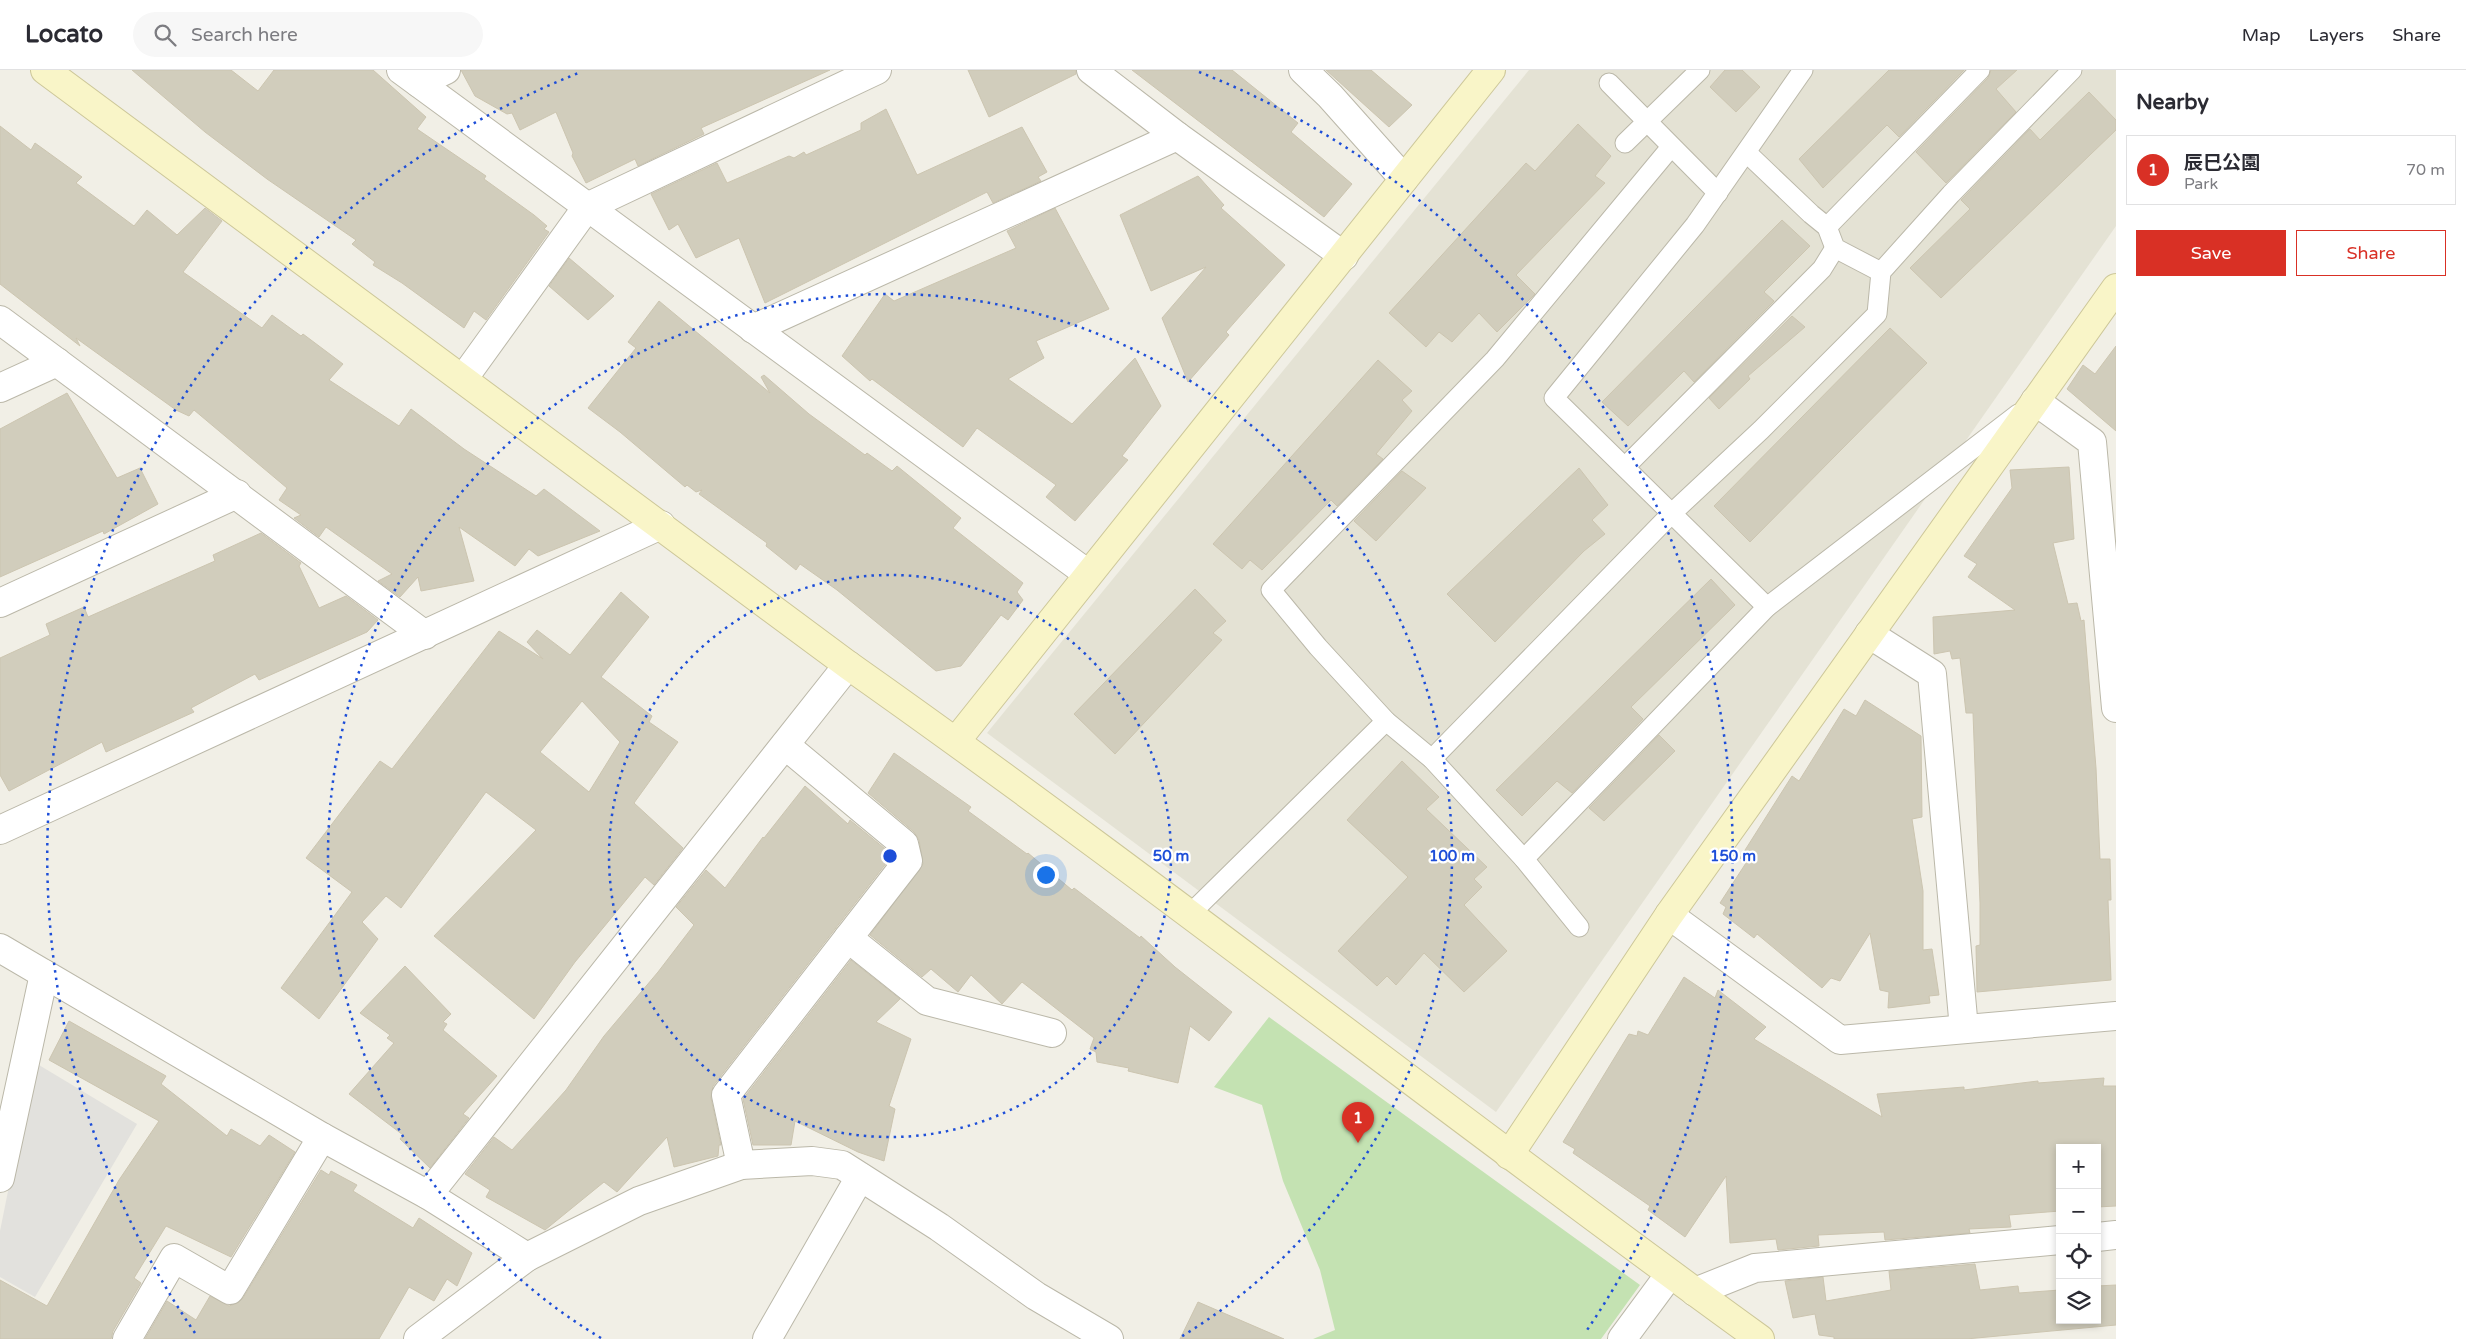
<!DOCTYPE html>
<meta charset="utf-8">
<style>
:root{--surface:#fff;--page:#f7f7f7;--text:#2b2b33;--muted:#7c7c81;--line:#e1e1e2;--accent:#d93025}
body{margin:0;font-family:"Varela Round","Noto Sans JP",sans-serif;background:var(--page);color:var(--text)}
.controls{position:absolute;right:15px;bottom:15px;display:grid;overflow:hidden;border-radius:0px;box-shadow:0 2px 8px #0003}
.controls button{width:45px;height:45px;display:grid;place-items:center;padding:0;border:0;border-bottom:1px solid var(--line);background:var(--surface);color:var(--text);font:25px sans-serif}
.you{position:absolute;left:1045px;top:804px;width:18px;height:18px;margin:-12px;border:4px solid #fff;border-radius:50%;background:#1a73e8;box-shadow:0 0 0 8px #1a73e833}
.badge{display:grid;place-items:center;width:32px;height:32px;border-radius:50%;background:var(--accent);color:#fff;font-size:16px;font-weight:700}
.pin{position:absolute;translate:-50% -41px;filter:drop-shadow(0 1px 2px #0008)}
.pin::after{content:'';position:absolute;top:26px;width:18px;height:15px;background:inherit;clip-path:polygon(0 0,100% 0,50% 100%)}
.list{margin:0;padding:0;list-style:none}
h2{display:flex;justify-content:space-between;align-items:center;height:65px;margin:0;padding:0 20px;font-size:21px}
h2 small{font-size:16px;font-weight:400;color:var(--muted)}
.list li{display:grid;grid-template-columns:32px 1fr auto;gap:15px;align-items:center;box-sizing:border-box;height:70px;margin:0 10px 10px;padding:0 10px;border:1px solid var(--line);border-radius:0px}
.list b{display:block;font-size:19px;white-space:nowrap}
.list p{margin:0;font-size:16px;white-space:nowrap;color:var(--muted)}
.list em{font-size:16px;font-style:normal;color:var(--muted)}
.actions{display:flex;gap:10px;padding:15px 20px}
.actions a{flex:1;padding:11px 0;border:1px solid var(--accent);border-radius:0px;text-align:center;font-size:18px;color:var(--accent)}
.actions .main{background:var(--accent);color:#fff}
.icon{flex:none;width:28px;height:28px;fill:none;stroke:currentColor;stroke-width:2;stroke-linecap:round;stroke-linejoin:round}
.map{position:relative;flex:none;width:2116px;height:1269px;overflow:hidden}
header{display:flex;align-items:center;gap:30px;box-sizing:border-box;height:70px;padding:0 25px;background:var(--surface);border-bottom:1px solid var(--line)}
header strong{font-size:24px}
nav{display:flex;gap:28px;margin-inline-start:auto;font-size:18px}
.search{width:350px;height:45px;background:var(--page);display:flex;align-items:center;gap:12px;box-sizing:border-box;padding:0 18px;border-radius:28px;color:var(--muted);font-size:19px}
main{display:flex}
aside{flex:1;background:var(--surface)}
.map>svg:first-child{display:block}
</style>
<header>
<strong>Locato</strong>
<div class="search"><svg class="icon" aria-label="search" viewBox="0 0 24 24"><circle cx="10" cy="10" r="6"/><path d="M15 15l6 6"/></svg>Search here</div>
<nav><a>Map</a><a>Layers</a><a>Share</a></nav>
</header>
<main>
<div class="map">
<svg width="2116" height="1269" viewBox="0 0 2116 1269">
<rect width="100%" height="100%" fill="#f1efe6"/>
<polygon fill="#e4e2d4" points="1529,0 2116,0 2116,156 1496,1042 987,663"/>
<polygon fill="#c4e2b2" points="1269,947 1640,1215 1601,1269 1313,1269 1335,1260 1320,1200 1283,1111 1262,1035 1214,1017"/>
<polygon fill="#e2e1dd" points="34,992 137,1054 35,1227 0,1207 0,1161"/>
<g fill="#d1cdbc" stroke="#ccc5b0" fill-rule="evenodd">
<polygon points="132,0 231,0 258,21 274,0 373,0 426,47 417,59 486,106 484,109 534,145 547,156 544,159 549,162 486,250 474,241 464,258 402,213 373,195 375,192 352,174 356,170 267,109 205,62"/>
<polygon points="461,0 830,0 701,58 704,64 638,96 635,89 586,113 572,86 573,83 556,42 520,60 512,43 507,44 475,26"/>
<polygon points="968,0 1076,0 1076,4 989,47"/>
<polygon points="1132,0 1232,0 1298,53 1291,62 1352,114 1324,147"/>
<polygon points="1326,0 1371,0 1412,35 1389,57"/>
<polygon points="1725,0 1742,0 1760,17 1736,42 1710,17"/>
<polygon points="1889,0 1964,0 1899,67 1887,55 1823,118 1799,89"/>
<polygon points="1991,0 2017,0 1996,19 2016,42 1946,113 1916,82 1988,8"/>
<polygon points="2089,22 2116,50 2116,60 1941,228 1910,198 1970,139 1961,130 2030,59 2040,70"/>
<polygon points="886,39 917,105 1022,57 1047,102 1038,107 1041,111 993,133 987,122 765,233 739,168 696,188 678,154 669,160 651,124 717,93 727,113 789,86 794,88 804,82 806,85 861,60 861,53"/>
<polygon points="1578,54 1611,86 1595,106 1605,113 1516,205 1535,224 1497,262 1479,243 1452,272 1439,262 1426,277 1389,243 1526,93 1535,101"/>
<polygon points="0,56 31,80 35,73 82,107 76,113 134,156 147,140 177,165 205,138 222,151 183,202 262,258 272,245 301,266 303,264 343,294 329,310 399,356 411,339 464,379 536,426 544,419 600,461 538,486 529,479 515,496 459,457 474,511 421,521 418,507 400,527 378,511 392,504 326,457 319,467 294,448 301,445 279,430 287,418 194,340 189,346 176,340 76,268 80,276 0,214"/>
<polygon points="1198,106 1224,135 1221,138 1285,195 1226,262 1229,265 1188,312 1162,248 1206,197 1151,221 1120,145"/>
<polygon points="1055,138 1109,239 1036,271 1044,288 1008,309 1072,354 1135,288 1161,336 1122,386 1128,390 1075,451 1046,427 1056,415 977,358 963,377 872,309 870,311 842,286 885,224 894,231 1016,178 1007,161"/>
<polygon points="1782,150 1810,176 1764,222 1774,231 1694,312 1684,301 1628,356 1602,332"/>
<polygon points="569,188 614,226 588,250 549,216"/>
<polygon points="659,231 770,323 761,307 764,305 809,344 865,385 867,383 892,401 897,396 961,448 953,458 1023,513 1017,522 1023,530 1008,550 1001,545 961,596 936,601 837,520 800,494 796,500 766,476 767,473 699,424 702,420 696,422 687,415 685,417 620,362 588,338 636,278 628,272"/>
<polygon points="1792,246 1805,257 1748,306 1750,309 1719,339 1709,328"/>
<polygon points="1890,258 1927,293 1750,472 1714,436"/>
<polygon points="2116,276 2116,361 2067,319 2083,295 2095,304"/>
<polygon points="1378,290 1412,321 1402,330 1412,341 1376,384 1383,389 1337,436 1331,430 1262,500 1250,490 1242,499 1213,474"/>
<polygon points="67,323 117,408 140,398 158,434 104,464 103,461 0,507 0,359"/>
<polygon points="2069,397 2074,469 2053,473 2068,534 2077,533 2081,551 2084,550 2096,698 2100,789 2110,789 2111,830 2108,830 2111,910 1977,922 1976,876 1980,875 1980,833 1973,643 1966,643 1960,588 1952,589 1950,581 1934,584 1933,547 2015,540 1968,507 1977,494 1964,486 2012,418 2010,400"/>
<polygon points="1579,398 1608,435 1592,450 1605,464 1584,481 1495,572 1447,524"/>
<polygon points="1402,401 1426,418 1376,471 1354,451"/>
<polygon points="261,463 301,493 299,496 319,538 346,526 378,550 367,562 259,610 255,604 191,638 194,642 106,682 102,672 9,721 0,705 0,588 50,565 46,554 84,537 88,547 215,491 213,485"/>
<polygon points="1711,509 1735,535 1631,637 1643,649 1572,723 1557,711 1522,746 1496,720"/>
<polygon points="1195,519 1226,551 1213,563 1222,570 1115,684 1074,644"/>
<path d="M621,522L649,547L601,607L652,646L649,652L678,672L634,733L683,778L654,815L645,807L575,892L534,949L434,866L536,760L486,722L401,838L386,826L362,852L378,869L319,949L281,918L352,822L306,788L380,691L392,699L499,561L543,589L527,572L537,560L570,585ZM582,631L620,672L589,722L540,682Z"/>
<polygon points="1865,630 1921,666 1922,747 1912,749 1923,821 1923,880 1932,879 1939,925 1929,926 1930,933 1888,938 1889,922 1880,920 1870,863 1840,911 1831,908 1822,918 1757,864 1754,868 1723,844 1726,837 1720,833 1746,793 1740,788 1792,706 1799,711 1844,639 1856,646"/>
<polygon points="1659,665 1675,681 1604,751 1589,738"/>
<polygon points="894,683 971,737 968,741 1027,784 1028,783 1072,820 1074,818 1140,868 1141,866 1175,897 1232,942 1209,971 1190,956 1178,1013 1128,1001 1129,998 1097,992 1096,982 1090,979 1094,968 1022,912 1002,934 971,905 958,922 931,899 922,907 870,865 923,794 919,770 914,762 868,723"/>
<polygon points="1402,691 1439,727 1426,739 1487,797 1474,809 1482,817 1464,835 1507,881 1464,922 1424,883 1396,915 1387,906 1377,916 1338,881 1408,807 1347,750"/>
<polygon points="805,716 848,754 850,750 890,783 891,787 713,1016 711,1028 721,1075 719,1075 718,1086 674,1097 667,1067 617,1122 604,1112 545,1160 486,1127 490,1120 465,1104 494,1067 512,1080 566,1020 604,966 658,902 694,855 676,837 706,800 725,818 763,767 764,768"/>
<polygon points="851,890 900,929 876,952 911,969 889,1036 895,1039 884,1091 858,1082 795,1051 791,1075 753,1075 743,1029"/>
<polygon points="405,896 451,944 443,952 447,954 443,960 497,1006 463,1044 469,1048 430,1098 400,1069 403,1065 349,1024 394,973 387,968 390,965 360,943"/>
<polygon points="1684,907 1715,928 1718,920 1766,957 1754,969 1882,1047 1877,1024 1964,1017 1964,1020 2038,1011 2038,1013 2104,1008 2103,1016 2116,1016 2116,1136 2097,1137 2097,1078 2060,1078 2060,1141 2009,1145 2011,1157 1969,1159 1970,1163 1885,1170 1884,1162 1818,1165 1819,1176 1778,1180 1776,1169 1730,1173 1726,1106 1685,1167 1648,1140 1650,1136 1573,1083 1575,1079 1563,1072 1629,964 1637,966 1638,961 1648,965"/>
<polygon points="69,951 166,1006 161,1014 227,1066 231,1059 260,1076 269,1065 295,1082 231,1187 166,1156 134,1208 141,1213 113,1261 111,1269 0,1269 0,1210 47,1236 119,1110 159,1051 49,990"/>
<polygon points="321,1100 329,1105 331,1101 357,1115 353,1121 413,1158 419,1148 472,1183 457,1216 447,1209 434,1231 409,1217 379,1269 145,1269 167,1231 196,1250 210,1226 229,1236 238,1233 243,1228"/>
<polygon points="1975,1194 1980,1220 2018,1216 2019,1223 2060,1220 2060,1250 2097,1250 2097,1216 2116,1215 2116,1255 1966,1269 1834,1269 1834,1267 1819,1265 1815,1244 1793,1248 1785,1211 1823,1207 1826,1231 1891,1220 1889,1201"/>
<polygon points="1198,1232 1284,1269 1180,1269"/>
</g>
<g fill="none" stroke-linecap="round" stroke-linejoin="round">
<defs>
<g id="lane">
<polyline points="1609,13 1718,123"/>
<polyline points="1625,73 1700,0"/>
<polyline points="1747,83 1811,144 1827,157 1835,178 1881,202"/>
<polyline points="1827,157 1980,0"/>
<polyline points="1625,397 1822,199 1835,178"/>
<polyline points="1767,537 1554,328 1695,155 1803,0"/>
<polyline points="1432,689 1671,444 1761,360 1877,244 1881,202 1951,124 2072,0"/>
<polyline points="1524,789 1767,537 2018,344"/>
<polyline points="1189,845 1386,651"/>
<polyline points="1579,857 1524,789 1432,689 1386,651 1318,577 1271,520 1495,289 1671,77"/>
</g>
<g id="street">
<polyline points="401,0 1088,504"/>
<polyline points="1091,0 1177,66 1344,186"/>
<polyline points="1303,0 1330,26 1404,109"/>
<polyline points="419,13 446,0"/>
<polyline points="0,250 425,565"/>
<polyline points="753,259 1177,66"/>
<polyline points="463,309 587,137 877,0"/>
<polyline points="0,318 57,292"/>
<polyline points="2035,331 2092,372 2116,638"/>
<polyline points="0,533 237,424"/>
<polyline points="1869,564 1932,604 1964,959"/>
<polyline points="0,760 661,455"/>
<polyline points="1669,845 1840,970 2116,946"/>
<polyline points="848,868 927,931 1052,963"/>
<polyline points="0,878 322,1067 428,1125 527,1187"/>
<polyline points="741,1095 726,1025 908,791 904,774 785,675"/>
<polyline points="0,1108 44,904"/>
<polyline points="428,1125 848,595"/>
<polyline points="2097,1167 2116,1165"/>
<polyline points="1695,1222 1755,1198 2060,1170"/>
<polyline points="127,1269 174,1188 230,1220 322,1067"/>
<polyline points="418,1269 527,1187 639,1131 741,1095 812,1091 842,1095 939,1157 1036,1226 1109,1269"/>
<polyline points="767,1269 860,1107"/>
<polyline points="1622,1269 1670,1204"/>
</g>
<g id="secondary">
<path d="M45,0L848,595C1157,813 1454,1048 1760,1269"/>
<polyline points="956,671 1491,0"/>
<polyline points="1509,1085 1669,845 2116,218"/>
</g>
</defs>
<use href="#lane" stroke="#bbb8a9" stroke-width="21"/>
<use href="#street" stroke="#bbb8a9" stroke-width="30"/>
<use href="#secondary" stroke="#cdc799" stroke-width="30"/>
<use href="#lane" stroke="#fff" stroke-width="19"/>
<use href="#street" stroke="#fff" stroke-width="28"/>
<use href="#secondary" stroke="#f9f5c8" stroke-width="28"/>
</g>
<g fill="none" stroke="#1d4ed8" stroke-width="2.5" stroke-dasharray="2.5 5">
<circle cx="890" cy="786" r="281"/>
<path d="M601 1268A562 562 0 1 1 1179 1268"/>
<path d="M195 1263A843 843 0 0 1 581 2M1199 2A843 843 0 0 1 1585 1263"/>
</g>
<circle cx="890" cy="786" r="8" fill="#1d4ed8" stroke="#fff" stroke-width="2.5"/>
<g font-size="15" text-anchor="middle" font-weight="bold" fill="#1d4ed8" stroke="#fff" stroke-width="4.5" stroke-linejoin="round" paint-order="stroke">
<text x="1171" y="791">50 m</text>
<text x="1452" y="791">100 m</text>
<text x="1733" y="791">150 m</text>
</g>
</svg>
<div class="controls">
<button>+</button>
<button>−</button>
<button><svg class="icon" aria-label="locate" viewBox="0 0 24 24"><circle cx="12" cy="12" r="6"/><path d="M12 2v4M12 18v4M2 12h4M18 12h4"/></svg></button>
<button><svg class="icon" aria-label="layers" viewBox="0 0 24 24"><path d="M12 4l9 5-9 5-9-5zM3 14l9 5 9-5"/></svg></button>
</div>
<div class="you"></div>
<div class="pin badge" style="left:1358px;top:1073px">1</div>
</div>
<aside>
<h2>Nearby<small></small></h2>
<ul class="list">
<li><span class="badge">1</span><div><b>辰巳公園</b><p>Park</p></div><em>70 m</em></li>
</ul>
<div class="actions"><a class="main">Save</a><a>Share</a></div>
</aside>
</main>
